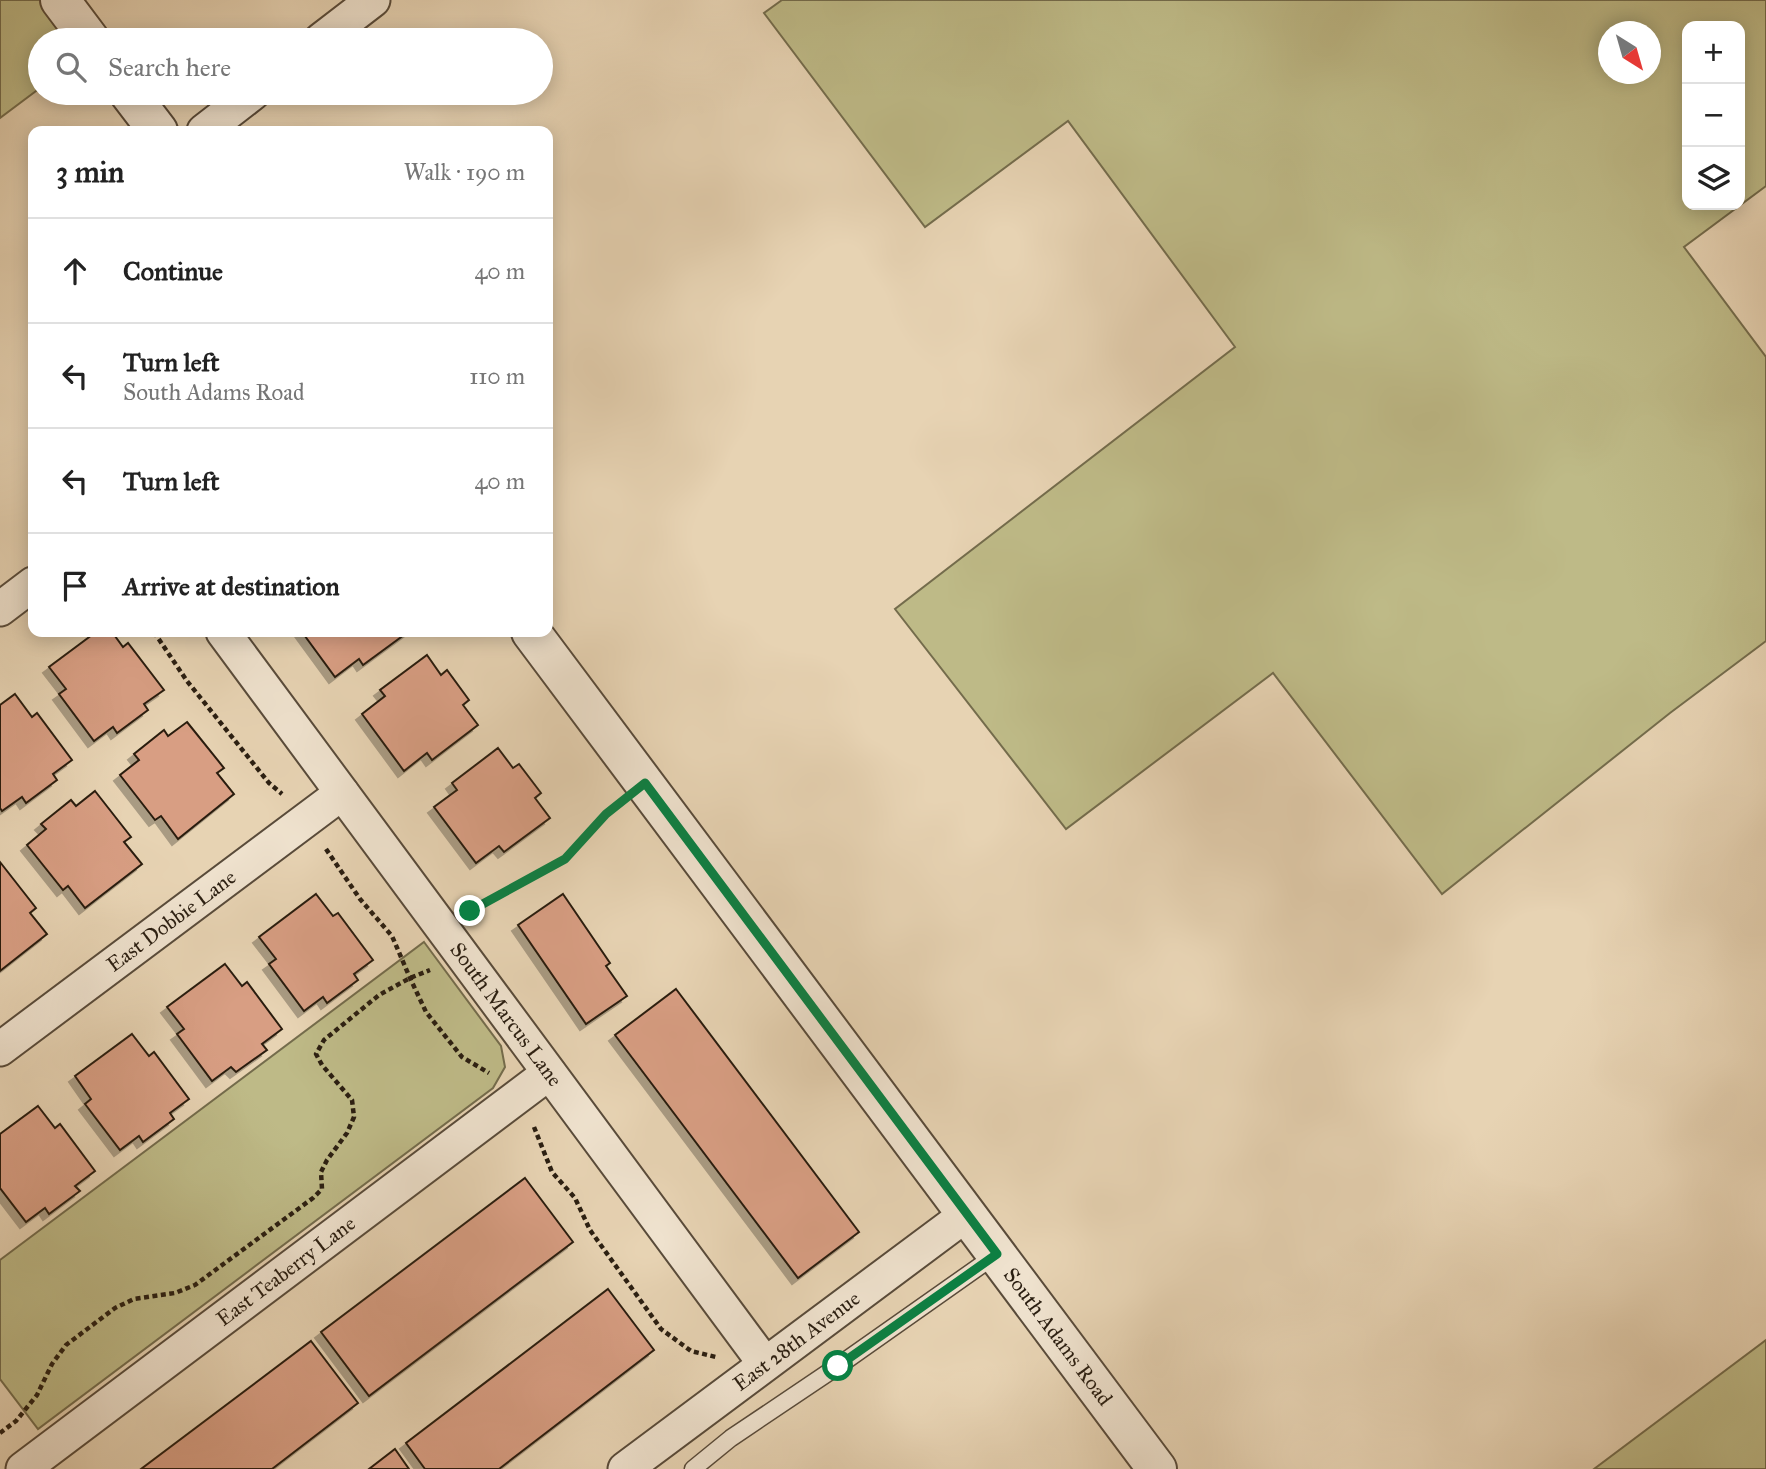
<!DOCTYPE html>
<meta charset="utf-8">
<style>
:root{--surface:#fff;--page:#f2f2f2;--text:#222;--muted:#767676;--line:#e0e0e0}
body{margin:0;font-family:"IM FELL Great Primer",serif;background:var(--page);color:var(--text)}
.controls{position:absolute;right:21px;top:21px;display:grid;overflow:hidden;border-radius:14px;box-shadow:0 4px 18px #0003}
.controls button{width:63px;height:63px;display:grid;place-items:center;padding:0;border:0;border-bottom:2px solid var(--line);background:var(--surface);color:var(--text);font:35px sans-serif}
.compass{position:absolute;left:1598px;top:21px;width:63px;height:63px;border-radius:50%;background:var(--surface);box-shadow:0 4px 18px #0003;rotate:143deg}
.stop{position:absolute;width:21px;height:21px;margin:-16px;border:5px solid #0b8043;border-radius:50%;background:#fff}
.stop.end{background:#0b8043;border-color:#fff;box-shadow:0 2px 7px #0008}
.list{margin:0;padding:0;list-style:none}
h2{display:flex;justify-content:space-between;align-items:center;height:91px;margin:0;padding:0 28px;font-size:30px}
h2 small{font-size:23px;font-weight:400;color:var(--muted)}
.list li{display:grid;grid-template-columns:46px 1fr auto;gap:21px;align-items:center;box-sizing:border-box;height:105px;padding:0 28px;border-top:2px solid var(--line)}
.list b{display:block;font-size:26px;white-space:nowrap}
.list p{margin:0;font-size:23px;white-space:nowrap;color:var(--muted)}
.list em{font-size:23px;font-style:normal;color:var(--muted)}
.icon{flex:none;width:38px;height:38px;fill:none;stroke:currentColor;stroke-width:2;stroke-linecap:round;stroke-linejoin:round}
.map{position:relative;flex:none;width:1766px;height:1469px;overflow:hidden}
.search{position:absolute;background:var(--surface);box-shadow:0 4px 18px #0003;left:28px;top:28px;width:525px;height:77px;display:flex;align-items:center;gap:18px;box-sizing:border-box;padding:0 24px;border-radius:38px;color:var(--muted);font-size:26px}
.panel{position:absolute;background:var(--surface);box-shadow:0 4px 18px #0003;left:28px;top:126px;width:525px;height:511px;border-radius:14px}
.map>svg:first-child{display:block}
</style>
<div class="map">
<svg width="1766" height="1469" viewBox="0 0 1766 1469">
<defs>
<filter id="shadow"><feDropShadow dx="-6" dy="6" stdDeviation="0" flood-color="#0004"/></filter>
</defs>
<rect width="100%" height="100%" fill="#e7d3b3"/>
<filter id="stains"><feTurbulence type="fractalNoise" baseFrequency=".00286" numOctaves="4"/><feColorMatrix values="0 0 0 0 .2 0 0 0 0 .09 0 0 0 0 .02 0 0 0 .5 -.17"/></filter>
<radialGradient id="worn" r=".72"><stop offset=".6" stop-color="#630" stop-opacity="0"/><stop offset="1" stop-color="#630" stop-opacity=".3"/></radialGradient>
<g fill="#beba87" stroke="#746c4c" stroke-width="2" fill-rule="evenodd">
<polygon points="0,0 41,0 72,40 40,40 40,88 0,118"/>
<path d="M782,0H1766V186L1684,247L1766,357V641L1670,713L1442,894L1273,673L1066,829L895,609L1235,347L1068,121L925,227L764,13ZM1740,26V205H1687V26ZM1608,32H1650V74H1608Z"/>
<polygon points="424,942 501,1046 505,1067 493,1088 38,1429 0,1379 0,1260"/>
<polygon points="1766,1340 1766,1469 1594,1469"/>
</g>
<g fill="#d89e83" stroke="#2a1e11" stroke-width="2" filter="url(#shadow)">
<polygon points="96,632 112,632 123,647 128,643 164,690 144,704 148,710 117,733 113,727 94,741 59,694 66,689 49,667"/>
<polygon points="302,632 408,632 363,665 359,659 335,677"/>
<polygon points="427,655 441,675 447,670 469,700 463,705 478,725 432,760 427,753 404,771 362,714 385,696 380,690"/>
<polygon points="15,694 32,717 37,713 72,760 53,774 57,780 26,803 22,797 2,811 0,808 0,705"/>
<polygon points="187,722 224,768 217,773 234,794 178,839 161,816 155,820 120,775 139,760 134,754 164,730 168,736"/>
<polygon points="498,748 513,768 519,764 541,793 535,798 550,818 504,852 499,846 476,863 434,807 457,790 452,783"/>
<polygon points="95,791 131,837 124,842 142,864 85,908 68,886 63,890 27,845 46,829 41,824 71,800 76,806"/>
<polygon points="0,862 36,908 30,913 47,934 0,971"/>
<polygon points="316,894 333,916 338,913 373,960 354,974 358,980 327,1003 323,997 304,1011 269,964 276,959 259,937"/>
<polygon points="563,894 610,963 606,966 627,996 586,1024 518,925"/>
<polygon points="225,964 242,986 247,982 282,1029 262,1044 267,1050 236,1072 231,1067 212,1081 177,1034 184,1029 167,1007"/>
<polygon points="676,989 859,1232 798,1278 615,1035"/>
<polygon points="132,1034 149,1056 154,1052 189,1099 170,1113 174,1119 143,1142 139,1136 120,1150 85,1104 91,1099 75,1076"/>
<polygon points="38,1106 55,1128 60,1124 95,1171 75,1186 80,1191 49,1214 45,1208 26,1222 0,1188 0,1134"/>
<polygon points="525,1178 573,1242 369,1396 321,1332"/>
<polygon points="608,1289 654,1350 499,1469 425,1469 406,1443"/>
<polygon points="311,1341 358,1403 272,1469 141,1469"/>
<polygon points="395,1449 409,1469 369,1469"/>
</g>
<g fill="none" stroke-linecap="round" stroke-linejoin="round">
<defs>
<polyline id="service" points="693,1469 731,1438 838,1366 997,1254"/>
<g id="minor">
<polyline points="321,40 373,0"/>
<polyline points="204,131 253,93"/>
<polyline points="0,609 33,584"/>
<path id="s1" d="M223,632L765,1364"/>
<path id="s2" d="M0,1049L342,793"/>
<path id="s3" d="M23,1469L549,1073"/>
<path id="s4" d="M625,1469L967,1214"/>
</g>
<g id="tertiary">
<polyline points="60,0 90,40"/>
<polyline points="129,93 158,131"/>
<path id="s5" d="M531,632L1157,1469"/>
</g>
</defs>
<use href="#service" stroke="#594b3a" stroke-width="19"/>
<use href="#minor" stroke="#594b3a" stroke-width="37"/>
<use href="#tertiary" stroke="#594b3a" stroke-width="42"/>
<g stroke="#2a1e11" stroke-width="4.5" stroke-dasharray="5 3.5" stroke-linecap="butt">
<polyline points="154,632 187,681 269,783 282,794"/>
<polyline points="326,849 360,899 392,936 410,978 426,1012 462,1057 489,1073"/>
<polyline points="472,910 565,859 605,814 616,805"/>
<polyline points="534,1127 552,1172 575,1198 590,1230 661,1329 691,1351 716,1357"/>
<polyline points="0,1433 16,1421 37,1395 52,1364 66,1345 115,1308 134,1299 175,1293 195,1285 313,1198 322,1189 321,1172 327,1160 347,1133 354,1117 352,1100 322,1065 316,1054 324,1040 379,995 410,978 430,970"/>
</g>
<use href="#service" stroke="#efe2ce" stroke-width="16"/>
<use href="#minor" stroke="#efe2ce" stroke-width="33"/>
<use href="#tertiary" stroke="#efe2ce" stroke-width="38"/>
</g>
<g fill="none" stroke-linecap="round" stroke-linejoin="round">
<polyline stroke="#0b8043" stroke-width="9" points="470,911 565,859 606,814 645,783 997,1254 838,1366"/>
</g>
<g text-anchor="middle" stroke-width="5" stroke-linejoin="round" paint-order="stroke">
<g font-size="21" fill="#2a1e11" stroke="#efe2ce">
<text dy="7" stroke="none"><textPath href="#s2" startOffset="214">East Dobbie Lane</textPath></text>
<text dy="7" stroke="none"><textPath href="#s1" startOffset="476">South Marcus Lane</textPath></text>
<text dy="7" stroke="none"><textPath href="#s3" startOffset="329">East Teaberry Lane</textPath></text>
<text dy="7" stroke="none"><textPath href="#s5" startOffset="880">South Adams Road</textPath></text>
<text dy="7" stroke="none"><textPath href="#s4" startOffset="214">East 28th Avenue</textPath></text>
</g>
</g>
<rect width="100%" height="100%" filter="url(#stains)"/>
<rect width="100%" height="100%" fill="url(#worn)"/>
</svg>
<div class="controls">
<button>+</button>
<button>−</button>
<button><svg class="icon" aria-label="layers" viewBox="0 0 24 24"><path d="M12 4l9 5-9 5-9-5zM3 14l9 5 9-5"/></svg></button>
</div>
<svg class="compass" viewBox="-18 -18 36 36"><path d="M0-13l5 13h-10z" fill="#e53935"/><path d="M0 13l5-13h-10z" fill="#767676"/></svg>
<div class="stop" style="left:838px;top:1366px"></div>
<div class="stop end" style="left:470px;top:911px"></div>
<div class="search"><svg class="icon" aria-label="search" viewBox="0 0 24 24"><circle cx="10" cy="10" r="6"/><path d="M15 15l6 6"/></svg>Search here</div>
<section class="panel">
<h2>3 min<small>Walk · 190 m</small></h2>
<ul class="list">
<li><svg class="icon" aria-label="ahead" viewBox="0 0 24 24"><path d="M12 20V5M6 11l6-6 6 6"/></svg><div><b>Continue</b></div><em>40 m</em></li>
<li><svg class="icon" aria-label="left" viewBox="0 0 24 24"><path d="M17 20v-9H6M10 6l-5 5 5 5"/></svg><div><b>Turn left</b><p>South Adams Road</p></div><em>110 m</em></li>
<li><svg class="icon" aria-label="left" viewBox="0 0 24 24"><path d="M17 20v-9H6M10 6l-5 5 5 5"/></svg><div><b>Turn left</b></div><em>40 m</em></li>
<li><svg class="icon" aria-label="arrive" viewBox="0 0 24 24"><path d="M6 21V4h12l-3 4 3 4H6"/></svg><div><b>Arrive at destination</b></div></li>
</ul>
</section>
</div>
